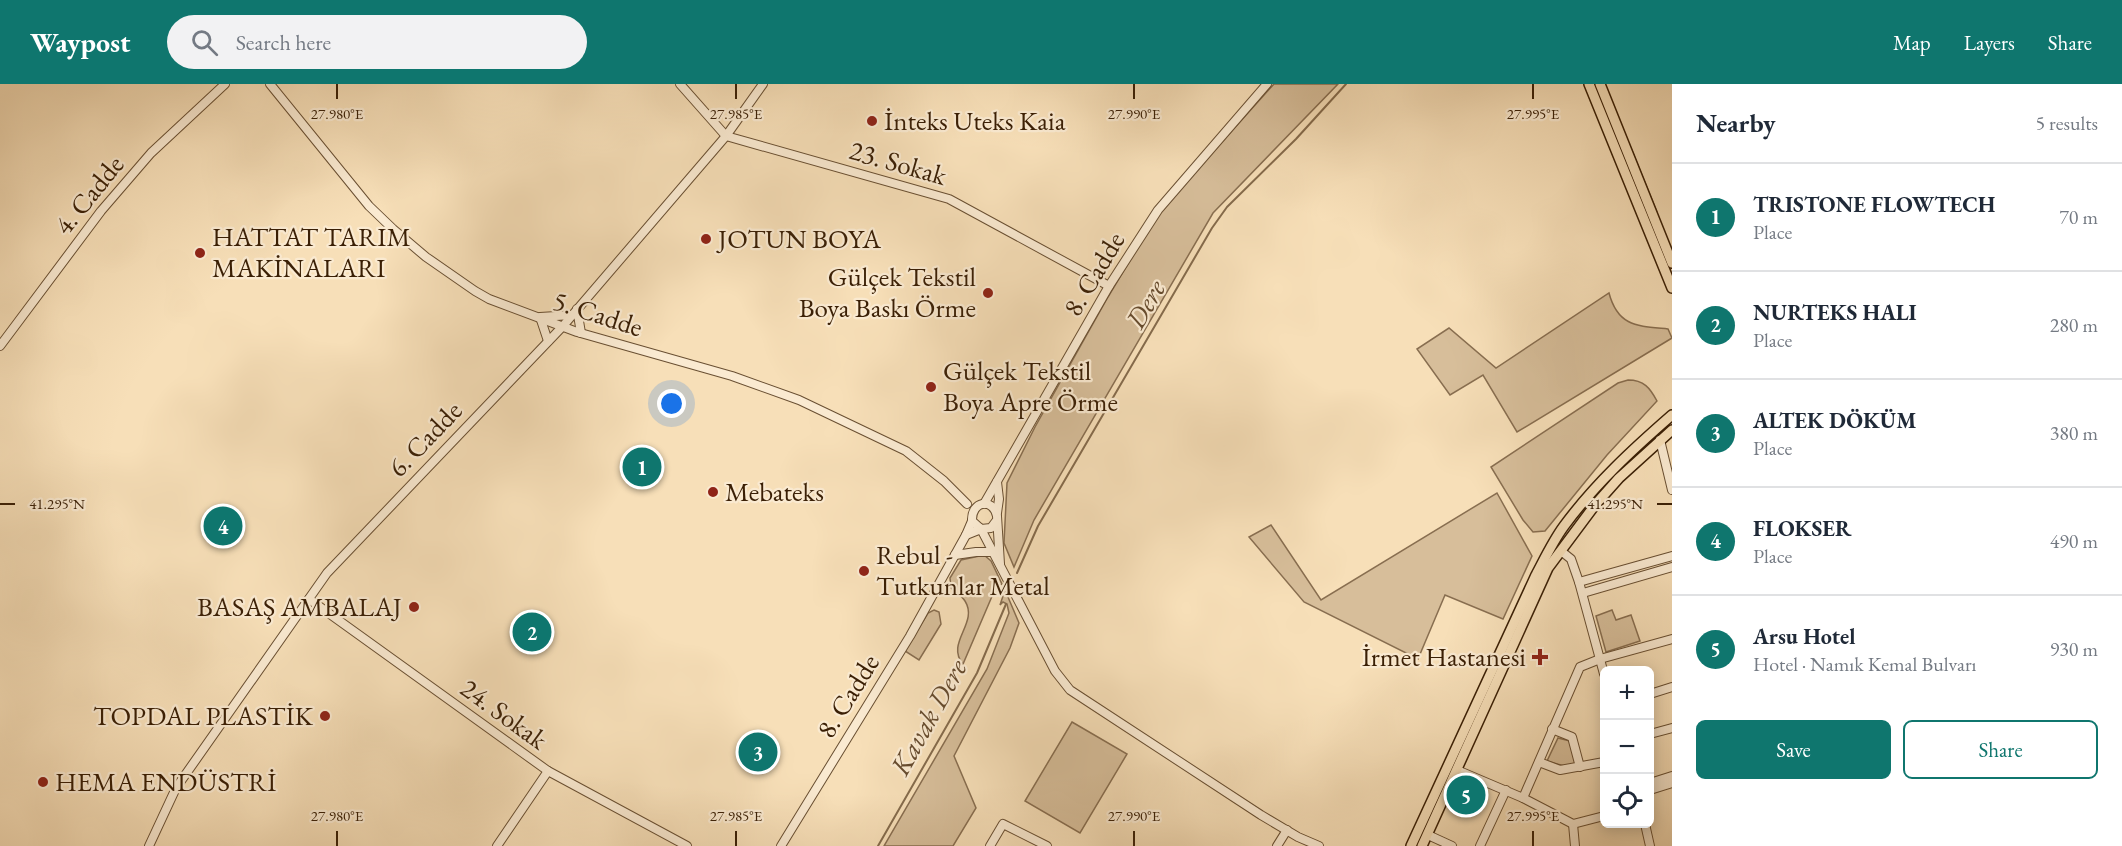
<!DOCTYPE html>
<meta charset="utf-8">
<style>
:root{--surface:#fff;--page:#f2f2f3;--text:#1f2937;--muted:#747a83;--line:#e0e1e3;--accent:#0f766e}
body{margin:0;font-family:"EB Garamond",serif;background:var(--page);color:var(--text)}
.controls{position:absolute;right:18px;bottom:18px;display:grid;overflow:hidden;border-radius:9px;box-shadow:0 3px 15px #0003}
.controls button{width:54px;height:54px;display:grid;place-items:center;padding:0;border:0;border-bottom:2px solid var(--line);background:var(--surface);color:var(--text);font:30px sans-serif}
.you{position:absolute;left:672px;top:320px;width:21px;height:21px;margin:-15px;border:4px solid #fff;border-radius:50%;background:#1a73e8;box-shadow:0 0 0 9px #1a73e833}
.badge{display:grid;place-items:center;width:39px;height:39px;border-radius:50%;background:var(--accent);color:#fff;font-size:20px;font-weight:700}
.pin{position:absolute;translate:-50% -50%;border:3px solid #fff;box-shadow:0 2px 6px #0006}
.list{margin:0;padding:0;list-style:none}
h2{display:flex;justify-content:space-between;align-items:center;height:78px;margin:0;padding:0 24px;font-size:26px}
h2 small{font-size:20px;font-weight:400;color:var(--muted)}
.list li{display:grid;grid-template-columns:39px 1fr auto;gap:18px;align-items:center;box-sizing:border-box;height:108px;padding:0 24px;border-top:2px solid var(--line)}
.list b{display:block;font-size:22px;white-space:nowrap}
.list p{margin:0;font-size:20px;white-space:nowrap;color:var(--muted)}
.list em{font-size:20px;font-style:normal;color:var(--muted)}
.actions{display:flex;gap:12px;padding:18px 24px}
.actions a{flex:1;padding:14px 0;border:2px solid var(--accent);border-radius:9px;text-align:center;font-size:21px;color:var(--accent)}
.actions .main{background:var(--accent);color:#fff}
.icon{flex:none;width:33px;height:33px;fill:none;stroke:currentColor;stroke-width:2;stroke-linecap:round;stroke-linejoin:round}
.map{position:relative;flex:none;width:1672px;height:762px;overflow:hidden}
header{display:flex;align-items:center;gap:36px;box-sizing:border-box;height:84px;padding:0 30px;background:var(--accent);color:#fff}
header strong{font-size:28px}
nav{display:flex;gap:33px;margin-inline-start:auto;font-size:21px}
.search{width:420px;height:54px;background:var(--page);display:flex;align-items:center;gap:15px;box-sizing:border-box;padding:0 21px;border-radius:33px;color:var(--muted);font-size:22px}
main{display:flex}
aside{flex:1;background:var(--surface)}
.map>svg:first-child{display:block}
</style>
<header>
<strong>Waypost</strong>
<div class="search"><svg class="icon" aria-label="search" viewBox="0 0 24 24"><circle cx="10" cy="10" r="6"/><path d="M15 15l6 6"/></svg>Search here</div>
<nav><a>Map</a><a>Layers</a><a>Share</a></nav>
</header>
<main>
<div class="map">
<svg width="1672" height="762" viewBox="0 0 1672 762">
<rect width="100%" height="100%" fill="#f7dfb8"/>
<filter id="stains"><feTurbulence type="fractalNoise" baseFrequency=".00333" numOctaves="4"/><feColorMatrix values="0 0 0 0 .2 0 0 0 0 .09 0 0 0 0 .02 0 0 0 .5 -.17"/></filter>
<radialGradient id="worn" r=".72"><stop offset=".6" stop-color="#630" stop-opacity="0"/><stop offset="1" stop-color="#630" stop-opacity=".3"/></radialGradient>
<g fill="#d7be9a" stroke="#886e50" stroke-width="1.5">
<polygon points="1274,0 1338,0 1213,129 1034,436 1014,483 1004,459 1007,399 1035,343 1108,213 1159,128"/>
<path d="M1609,209C1618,243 1638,242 1668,245L1672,254L1517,348L1483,291L1450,311L1417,265L1449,244L1496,284Z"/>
<path d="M1628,296C1644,296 1650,304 1657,317L1607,371L1545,447L1533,448L1523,436L1491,383L1618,299Z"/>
<polygon points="1497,409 1532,472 1503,535 1445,511 1418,575 1304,518 1249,453 1271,441 1321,516"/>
<path d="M984,471L991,477L1002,500L996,503L963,580C945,559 979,539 965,517C962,512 955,508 951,504L950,494L961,476Z"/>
<polygon points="1005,506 1019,539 1010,564 954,672 976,724 953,762 884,762 987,585 1009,529 1007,520 1003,518 1000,521"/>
<polygon points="934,526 939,528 941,540 919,576 905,567 928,529"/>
<polygon points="1612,526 1616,536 1631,531 1640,557 1606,568 1596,532"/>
<polygon points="1072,638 1127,670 1080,749 1025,717"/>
<polygon points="1558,654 1570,657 1576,681 1564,682 1547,677"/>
</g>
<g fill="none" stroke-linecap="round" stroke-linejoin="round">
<g stroke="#856b4c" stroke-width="2">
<polyline points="1631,65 1657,129"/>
<polyline points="1017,489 1038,442 1212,144 1227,123 1296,55 1346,0"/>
<polyline points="878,762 977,589 1006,520"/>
</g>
<defs>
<g id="minor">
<polyline points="270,0 369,122 393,145 426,173 475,207 489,215 577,248 732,292 799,316 906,367 944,397 967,420"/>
<polyline points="680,0 726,52 949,115 1109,202"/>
<polyline points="577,225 581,249"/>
<polyline points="548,257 540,233 572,231"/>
<polyline points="0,262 101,127 151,69 225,0"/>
<polyline points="1660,356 1672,406"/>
<polyline points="984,420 1109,202 1158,126 1267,0"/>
<polyline points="997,429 999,415 997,398"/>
<path d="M997,436L991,444L981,445L972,437C971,417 993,413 997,432L1000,480"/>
<polyline points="972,437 966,451 981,445 1055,587 1070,606 1261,731 1298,753 1319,762"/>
<polyline points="1561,467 1571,475 1579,498 1604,590"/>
<polyline points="955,471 976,468 992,468"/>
<polyline points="1579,498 1672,472"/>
<polyline points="1583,509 1672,483"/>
<polyline points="309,515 548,687 687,762"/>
<polyline points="1650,610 1672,603"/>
<polyline points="1552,645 1572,653 1580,683"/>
<polyline points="1650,650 1672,644"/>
<polyline points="1539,678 1560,686 1604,678"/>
<polyline points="1457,686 1523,714 1573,740 1604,732"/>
<polyline points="1650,699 1672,692"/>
<polyline points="1650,706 1672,699"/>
<polyline points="1523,714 1580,583 1600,575 1672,555"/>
<polyline points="1573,740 1575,762"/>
<polyline points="1645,740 1650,762"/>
<polyline points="1428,751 1452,762"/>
<polyline points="149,762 176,704 327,489 563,242 726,52 763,0"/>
<polyline points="497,762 548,687"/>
<polyline points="781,762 910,552 966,451"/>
<polyline points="990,762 1003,740 1047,762"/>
<polyline points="1277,762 1287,746"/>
<polyline points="1480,762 1506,706"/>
</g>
<g id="major">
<polyline points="1589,0 1672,204"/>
<polyline points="1600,0 1672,179"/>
<path d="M1411,762L1536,491C1545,474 1553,457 1564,442C1595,400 1633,365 1672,331"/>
<polyline points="1422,762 1548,484 1595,421 1619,394 1672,346"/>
</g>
</defs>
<use href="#minor" stroke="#694f32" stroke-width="10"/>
<use href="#major" stroke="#3a1f05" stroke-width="12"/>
<use href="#minor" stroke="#faead1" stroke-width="8"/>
<use href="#major" stroke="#f7dfb8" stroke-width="9"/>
</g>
<path fill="none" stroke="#3a1f05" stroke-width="2" d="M337,0V15M736,0V15M1134,0V15M1533,0V15M0,420H15M1657,420H1672M337,747V762M736,747V762M1134,747V762M1533,747V762"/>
<g fill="#8f2418" stroke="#faead1" stroke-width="2">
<circle cx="872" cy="37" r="6"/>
<circle cx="706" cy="155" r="6"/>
<circle cx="200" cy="169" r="6"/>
<circle cx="988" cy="209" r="6"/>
<circle cx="931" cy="303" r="6"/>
<circle cx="713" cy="408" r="6"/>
<circle cx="864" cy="487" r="6"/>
<circle cx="414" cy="523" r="6"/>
<path d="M1537 564h6v6h6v6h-6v6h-6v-6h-6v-6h6z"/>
<circle cx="325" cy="632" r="6"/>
<circle cx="43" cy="698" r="6"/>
</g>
<g text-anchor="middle" stroke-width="4.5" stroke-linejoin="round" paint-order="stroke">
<g font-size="27" fill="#3a1f05" stroke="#faead1" text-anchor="start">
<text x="884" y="46">İnteks Uteks Kaia</text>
<text x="212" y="162">HATTAT TARIM<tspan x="212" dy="31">MAKİNALARI</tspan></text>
<text x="718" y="164">JOTUN BOYA</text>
<text x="976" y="202" text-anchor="end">Gülçek Tekstil<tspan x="976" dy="31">Boya Baskı Örme</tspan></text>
<text x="943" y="296">Gülçek Tekstil<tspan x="943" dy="31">Boya Apre Örme</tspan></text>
<text x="725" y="417">Mebateks</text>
<text x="876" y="480">Rebul -<tspan x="876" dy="31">Tutkunlar Metal</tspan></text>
<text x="402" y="532" text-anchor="end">BASAŞ AMBALAJ</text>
<text x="1526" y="582" text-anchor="end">İrmet Hastanesi</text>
<text x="313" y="641" text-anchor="end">TOPDAL PLASTİK</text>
<text x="55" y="707">HEMA ENDÜSTRİ</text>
</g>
<g font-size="27" fill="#3a1f05" stroke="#faead1">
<text transform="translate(898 79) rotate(16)" y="9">23. Sokak</text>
<text transform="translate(89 111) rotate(-51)" y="9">4. Cadde</text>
<text transform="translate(1094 190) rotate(-59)" y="9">8. Cadde</text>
<text transform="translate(598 230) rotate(18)" y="9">5. Cadde</text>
<text transform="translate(425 355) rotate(-46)" y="9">6. Cadde</text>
<text transform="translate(848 612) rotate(-58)" y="9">8. Cadde</text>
<text transform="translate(504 630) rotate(36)" y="9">24. Sokak</text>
</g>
<g font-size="28" font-style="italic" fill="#664b2e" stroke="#faead1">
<text transform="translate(1145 220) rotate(-60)" y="10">Dere</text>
<text transform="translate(928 633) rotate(-61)" y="10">Kavak Dere</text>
</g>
</g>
<g font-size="15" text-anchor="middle" fill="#3a1f05" stroke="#faead1" stroke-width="4.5" stroke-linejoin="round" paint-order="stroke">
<text x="337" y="35">27.980°E</text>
<text x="736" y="35">27.985°E</text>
<text x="1134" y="35">27.990°E</text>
<text x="1533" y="35">27.995°E</text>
<text x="57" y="425">41.295°N</text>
<text x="1615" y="425">41.295°N</text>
<text x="337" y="737">27.980°E</text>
<text x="736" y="737">27.985°E</text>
<text x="1134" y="737">27.990°E</text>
<text x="1533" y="737">27.995°E</text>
</g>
<rect width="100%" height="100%" filter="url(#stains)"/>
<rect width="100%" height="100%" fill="url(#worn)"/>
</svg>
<div class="controls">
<button>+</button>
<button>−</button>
<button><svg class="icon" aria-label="locate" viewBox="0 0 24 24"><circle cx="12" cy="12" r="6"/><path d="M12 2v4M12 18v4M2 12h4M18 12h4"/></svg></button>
</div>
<div class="you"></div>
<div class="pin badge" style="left:642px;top:383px">1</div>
<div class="pin badge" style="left:532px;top:548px">2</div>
<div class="pin badge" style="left:758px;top:668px">3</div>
<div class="pin badge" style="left:223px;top:442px">4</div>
<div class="pin badge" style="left:1466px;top:711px">5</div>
</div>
<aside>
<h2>Nearby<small>5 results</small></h2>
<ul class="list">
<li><span class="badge">1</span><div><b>TRISTONE FLOWTECH</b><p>Place</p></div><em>70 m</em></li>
<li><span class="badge">2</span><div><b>NURTEKS HALI</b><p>Place</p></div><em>280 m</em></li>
<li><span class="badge">3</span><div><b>ALTEK DÖKÜM</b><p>Place</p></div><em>380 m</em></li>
<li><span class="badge">4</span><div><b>FLOKSER</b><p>Place</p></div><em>490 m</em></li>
<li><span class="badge">5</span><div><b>Arsu Hotel</b><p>Hotel · Namık Kemal Bulvarı</p></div><em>930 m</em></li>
</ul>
<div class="actions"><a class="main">Save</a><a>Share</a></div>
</aside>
</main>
